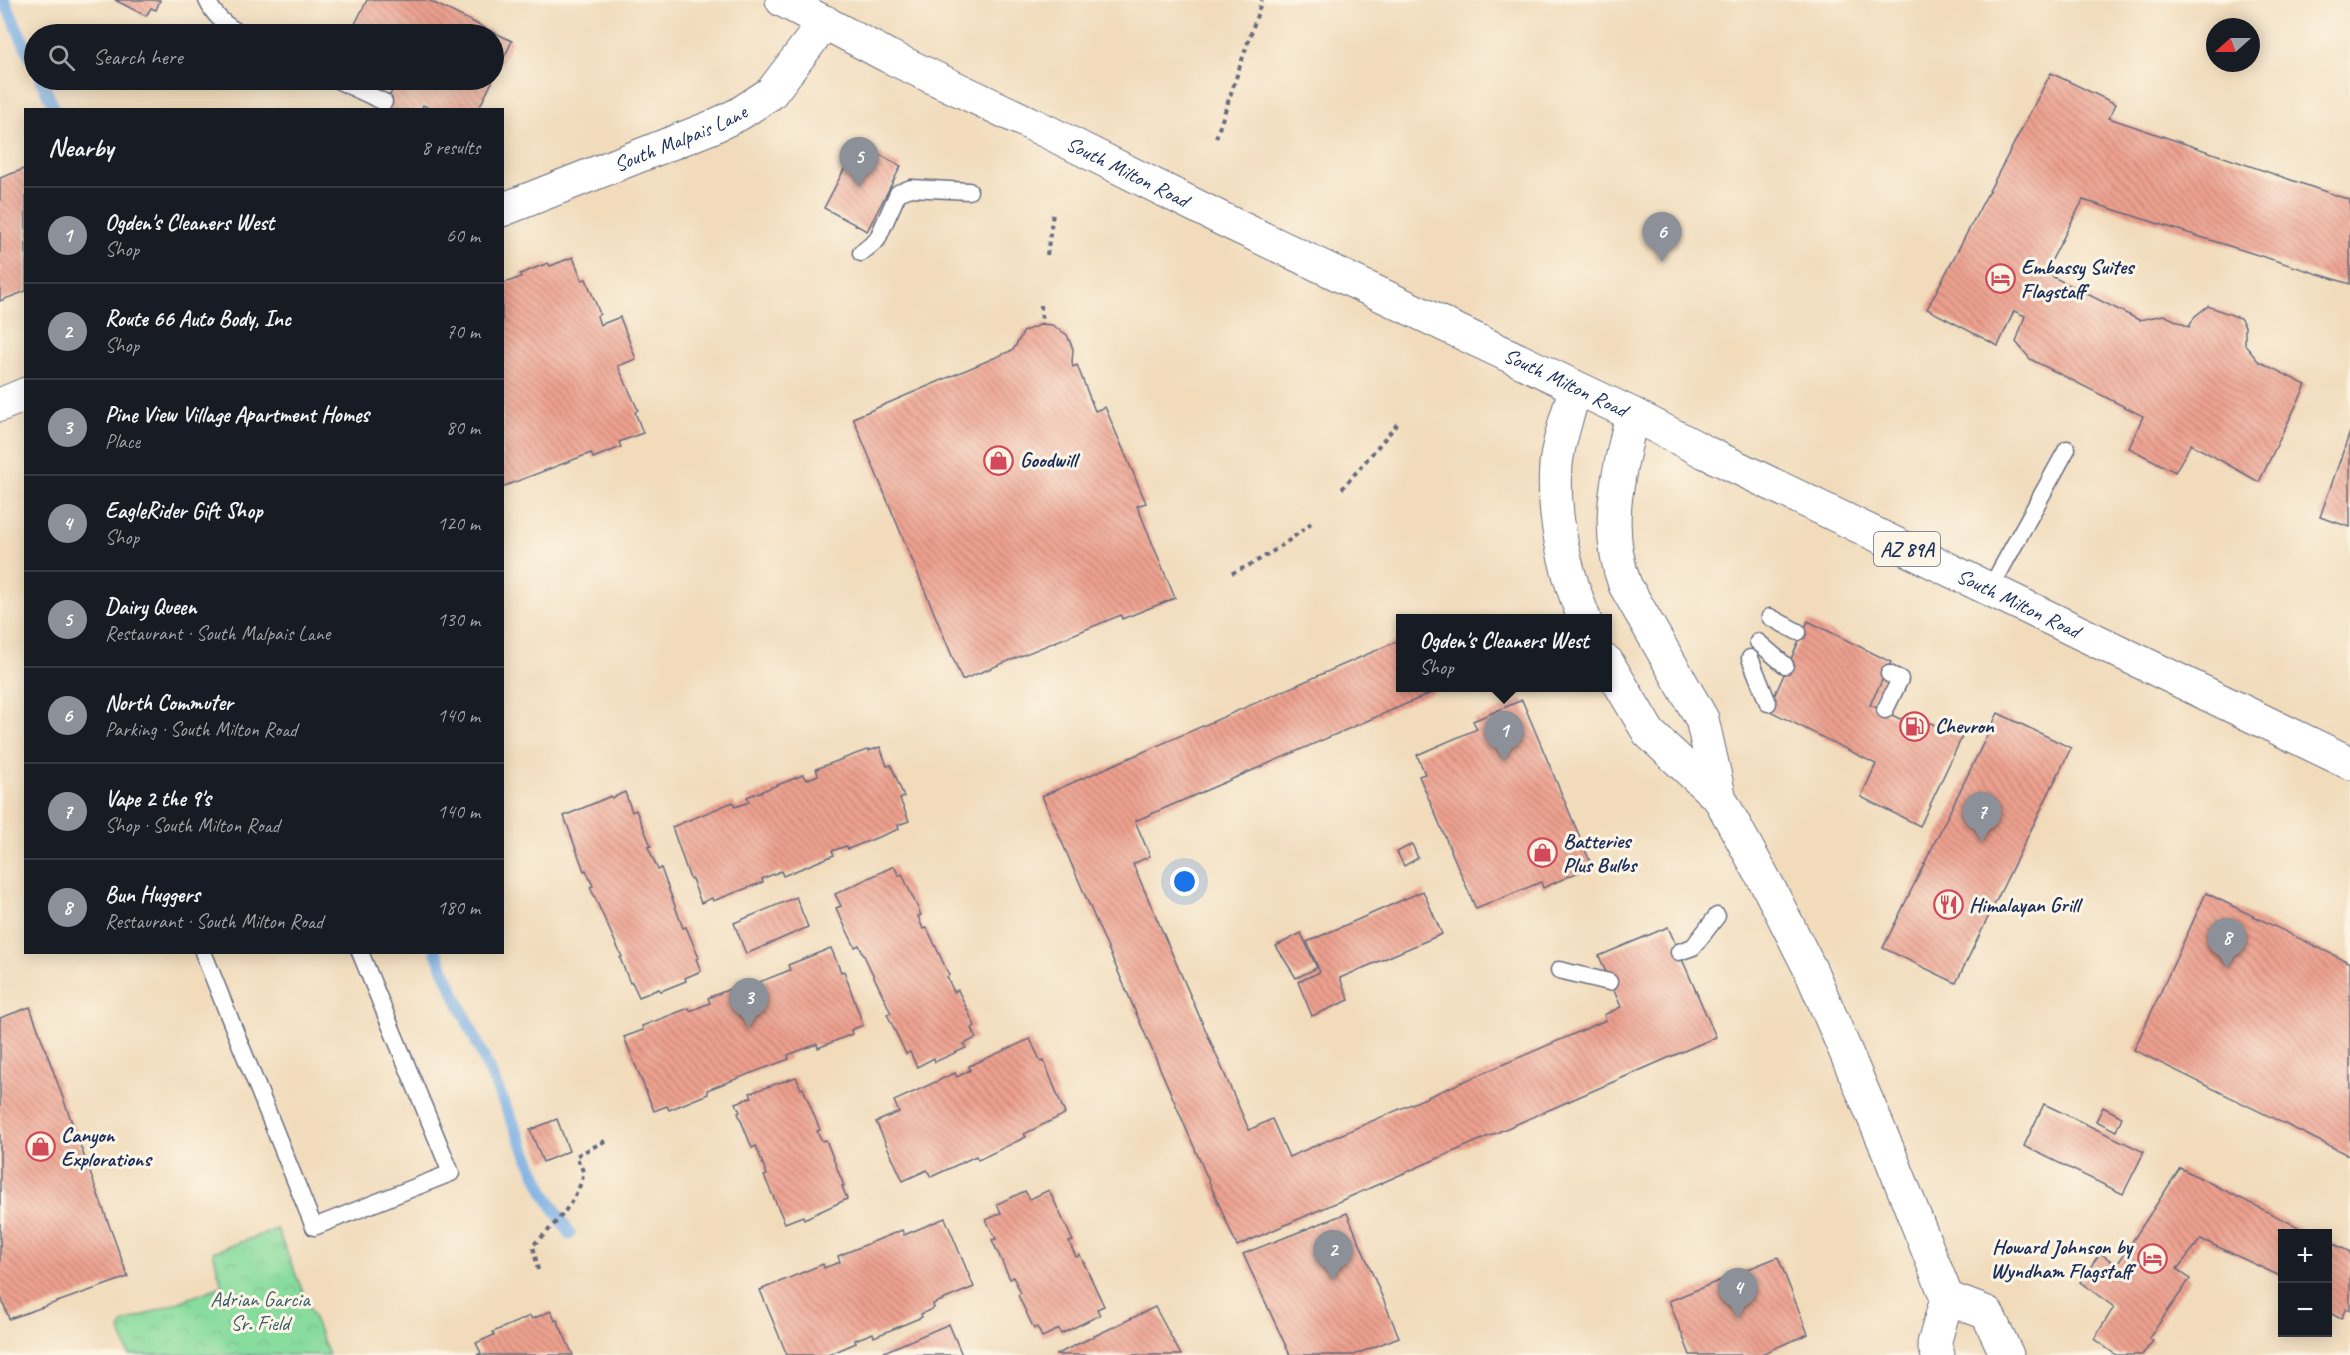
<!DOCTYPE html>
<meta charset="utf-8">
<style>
:root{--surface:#171b24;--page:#20242c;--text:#f1f3f6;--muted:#9ea1a6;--line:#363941;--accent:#8c9099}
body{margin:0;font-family:Caveat,sans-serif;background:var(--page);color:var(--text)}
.controls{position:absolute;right:18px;bottom:18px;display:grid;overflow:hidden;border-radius:0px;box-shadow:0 3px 15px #0003}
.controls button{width:54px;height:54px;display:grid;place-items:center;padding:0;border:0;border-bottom:2px solid var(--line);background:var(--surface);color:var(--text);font:30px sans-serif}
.compass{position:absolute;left:2206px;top:18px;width:54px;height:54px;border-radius:50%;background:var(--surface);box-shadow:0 3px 15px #0003;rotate:249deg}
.you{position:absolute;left:1185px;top:882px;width:21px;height:21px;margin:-15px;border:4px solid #fff;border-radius:50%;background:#1a73e8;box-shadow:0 0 0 9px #1a73e833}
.badge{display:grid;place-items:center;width:39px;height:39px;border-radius:50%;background:var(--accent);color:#fff;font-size:20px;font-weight:700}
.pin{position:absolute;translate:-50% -50px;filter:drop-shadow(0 2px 3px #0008)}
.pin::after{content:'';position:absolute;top:32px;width:21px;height:18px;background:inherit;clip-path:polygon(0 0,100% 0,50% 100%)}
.popup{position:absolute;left:1396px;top:614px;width:216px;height:78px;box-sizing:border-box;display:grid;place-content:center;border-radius:0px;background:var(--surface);filter:drop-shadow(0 2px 4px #0005);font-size:20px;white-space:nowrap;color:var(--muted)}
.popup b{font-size:22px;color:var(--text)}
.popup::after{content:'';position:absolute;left:50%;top:100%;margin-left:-12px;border:12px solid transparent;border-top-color:var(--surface)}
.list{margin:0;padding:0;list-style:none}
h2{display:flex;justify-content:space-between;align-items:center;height:78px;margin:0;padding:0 24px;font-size:26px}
h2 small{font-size:20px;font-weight:400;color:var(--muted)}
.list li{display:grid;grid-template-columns:39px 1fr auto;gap:18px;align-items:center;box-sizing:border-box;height:96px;padding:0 24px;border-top:2px solid var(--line)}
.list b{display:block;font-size:22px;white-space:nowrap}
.list p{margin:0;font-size:20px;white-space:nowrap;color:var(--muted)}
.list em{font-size:20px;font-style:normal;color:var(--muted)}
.icon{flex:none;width:33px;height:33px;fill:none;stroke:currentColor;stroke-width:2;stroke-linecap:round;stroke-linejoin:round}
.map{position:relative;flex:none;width:2350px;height:1355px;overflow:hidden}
.search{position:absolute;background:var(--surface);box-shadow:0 3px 15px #0003;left:24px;top:24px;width:480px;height:66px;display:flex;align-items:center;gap:15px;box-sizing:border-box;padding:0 21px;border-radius:33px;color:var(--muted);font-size:22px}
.panel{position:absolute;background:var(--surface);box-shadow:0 3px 15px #0003;left:24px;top:108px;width:480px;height:846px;border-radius:0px}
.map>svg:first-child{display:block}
</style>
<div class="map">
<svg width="2350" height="1355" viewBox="0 0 2350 1355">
<defs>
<pattern id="park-crowns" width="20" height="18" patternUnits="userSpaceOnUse" patternTransform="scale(1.5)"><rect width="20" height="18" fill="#88dc9e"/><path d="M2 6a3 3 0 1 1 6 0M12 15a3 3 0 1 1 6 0" fill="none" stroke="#75bd8a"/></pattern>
<pattern id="building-back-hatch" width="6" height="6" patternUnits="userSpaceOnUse" patternTransform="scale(1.5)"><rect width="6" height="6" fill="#eea08e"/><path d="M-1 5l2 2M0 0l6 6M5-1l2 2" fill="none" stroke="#c08377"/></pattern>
</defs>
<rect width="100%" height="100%" fill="#fcf5e5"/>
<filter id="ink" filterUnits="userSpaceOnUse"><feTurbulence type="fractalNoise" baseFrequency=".0167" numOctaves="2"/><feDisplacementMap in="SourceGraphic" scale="12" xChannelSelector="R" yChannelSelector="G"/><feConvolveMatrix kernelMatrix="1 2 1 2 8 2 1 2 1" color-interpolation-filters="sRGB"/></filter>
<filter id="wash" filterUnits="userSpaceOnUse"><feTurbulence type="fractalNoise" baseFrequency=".008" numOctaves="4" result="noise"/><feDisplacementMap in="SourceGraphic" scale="24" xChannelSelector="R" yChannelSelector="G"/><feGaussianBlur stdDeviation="1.35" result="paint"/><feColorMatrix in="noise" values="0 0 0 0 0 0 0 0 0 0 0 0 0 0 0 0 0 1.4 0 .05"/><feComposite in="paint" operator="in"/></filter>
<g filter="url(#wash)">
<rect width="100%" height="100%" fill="#f1dbbb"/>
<polygon fill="url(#park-crowns)" stroke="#52867e" stroke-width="1.5" points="277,1229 329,1355 129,1355 120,1330 123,1323 222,1286 213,1252"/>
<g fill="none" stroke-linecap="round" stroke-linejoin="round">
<g stroke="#75ace4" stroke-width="12">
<polyline points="4,0 34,65"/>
<polyline points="41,80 55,110"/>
<polyline points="436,952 545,1194 570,1234"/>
</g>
</g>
<g id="blocks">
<g fill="url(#building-back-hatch)">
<polygon points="115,0 160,0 156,10 151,8 146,16"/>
<polygon points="367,0 428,0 512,41 494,78 494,34 350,34"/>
<polygon points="2051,73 2116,104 2109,118 2350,200 2350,284 2083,200 2045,273 2139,320 2164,315 2189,327 2195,316 2208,306 2240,318 2245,326 2245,345 2258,361 2306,385 2259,482 2191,444 2175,472 2129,448 2143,416 2030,359 2016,342 2025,316 2014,311 1998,346 1927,309"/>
<polygon points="370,80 493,80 478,110 433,110 423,105 421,110 383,110 392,91"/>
<polygon points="858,143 901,166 867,231 824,208"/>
<polygon points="24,169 26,173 26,291 0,301 0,178"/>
<polygon points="573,257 582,280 586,279 600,314 597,316 600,325 620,317 636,359 618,366 638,410 635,412 643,433 619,442 621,447 593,458 591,453 502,487 502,284 521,277 520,274 548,263 550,266"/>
<polygon points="1042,324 1052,325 1067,335 1073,349 1072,363 1073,367 1077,365 1095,411 1105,407 1146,503 1137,506 1175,598 1122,619 1121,615 962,680 853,418 1013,350 1024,331"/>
<polygon points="2350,432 2350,527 2320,517"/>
<polygon points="1808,621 1891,662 1870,705 1900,719 1913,715 1962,737 1920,826 1861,797 1876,764 1768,710"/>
<polygon points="1400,640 1400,688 1443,688 1135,821 1150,856 1133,864 1249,1130 1272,1119 1289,1157 1606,1020 1604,1015 1621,1007 1599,956 1668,927 1716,1037 1237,1246 1042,796"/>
<polygon points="1522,700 1592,866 1543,888 1541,882 1476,909 1419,776 1425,774 1417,755 1477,729 1473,721"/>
<polygon points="1998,713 2071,748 1956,983 1883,948"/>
<polygon points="880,747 887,766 891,765 904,797 900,799 909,821 898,825 899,829 848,849 846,846 832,851 834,855 783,876 781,871 762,879 763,882 713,901 712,898 701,903 692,879 690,879 672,827 733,802 735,807 749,802 747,797 803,775 806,780 818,775 816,769 869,749 869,751"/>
<polygon points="625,792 632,812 636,810 651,846 648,847 658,870 661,868 683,928 686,927 699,958 696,959 701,971 685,978 686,981 661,991 659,989 639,997 632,982 630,983 620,958 622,957 590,887 593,886 586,870 584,871 564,816 611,796 612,798"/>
<polygon points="1412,844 1418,858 1404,866 1397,852"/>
<polygon points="894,866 899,876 902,874 921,915 918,916 923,929 927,928 949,975 947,977 954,992 958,990 975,1026 972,1028 976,1038 964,1044 966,1048 935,1062 934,1058 917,1067 910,1052 906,1054 887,1014 891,1013 859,945 855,947 836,908 841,906 835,894"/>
<polygon points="1423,891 1442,934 1340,978 1349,1000 1312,1016 1298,982 1320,972 1307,942"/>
<polygon points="2206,893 2350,963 2350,1156 2134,1050"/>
<polygon points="796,897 808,927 746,954 734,923"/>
<polygon points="1301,933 1317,968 1296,978 1276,946"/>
<polygon points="831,948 841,972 844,971 863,1025 851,1030 852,1034 818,1048 817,1044 788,1055 789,1059 707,1090 708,1094 669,1110 667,1106 654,1111 624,1037 643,1030 642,1026 689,1008 690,1011 710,1003 708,998 742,984 744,988 790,970 788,965"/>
<polygon points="30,1007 128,1277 9,1319 0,1294 0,1018"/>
<polygon points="1030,1039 1041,1062 1044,1061 1065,1114 1024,1134 1026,1137 978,1160 976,1156 931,1177 927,1170 903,1181 876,1122 899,1112 894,1101 955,1073 957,1077 970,1070 969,1066"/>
<polygon points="796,1077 801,1089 803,1088 820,1130 817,1131 822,1141 826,1140 844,1186 842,1186 847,1199 804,1219 803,1216 785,1223 764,1176 767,1175 756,1146 752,1148 738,1113 740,1112 736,1103 752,1097 750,1093"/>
<polygon points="2044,1104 2144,1152 2123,1194 2024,1146"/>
<polygon points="2103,1107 2122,1117 2116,1131 2096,1121"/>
<polygon points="557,1119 569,1151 543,1162 530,1130"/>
<polygon points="2180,1168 2312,1234 2282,1234 2282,1277 2201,1239 2177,1269 2190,1279 2149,1338 2153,1341 2142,1355 2116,1355 2094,1339 2114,1307 2080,1282 2100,1253 2117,1265"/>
<polygon points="1049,1190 1073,1241 1069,1242 1076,1257 1080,1255 1104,1306 1097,1309 1100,1315 1061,1334 1059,1329 1042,1337 1037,1327 1034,1329 1018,1295 1021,1293 1013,1277 1010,1279 992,1240 996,1239 986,1220 1001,1213 997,1204 1025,1191 1030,1199"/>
<polygon points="1347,1213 1399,1337 1354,1355 1290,1355 1243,1254"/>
<polygon points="945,1218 974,1287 933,1304 934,1308 921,1314 922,1317 874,1337 873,1333 855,1340 856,1343 828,1355 787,1355 760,1290 823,1264 824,1268 840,1262 838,1256 902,1230 904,1235"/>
<polygon points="2328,1241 2350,1252 2350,1310 2346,1308 2341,1319 2328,1312"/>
<polygon points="1778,1257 1808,1334 1759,1355 1690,1355 1669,1301"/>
<polygon points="1155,1307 1181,1355 1055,1355"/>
<polygon points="551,1311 555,1321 557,1320 573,1355 477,1355 481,1353 476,1343 494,1335 493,1332 530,1316 532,1319"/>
<polygon points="949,1324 962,1355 877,1355"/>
</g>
</g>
</g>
<g filter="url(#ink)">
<use href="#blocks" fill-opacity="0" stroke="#666b7f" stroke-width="1.5"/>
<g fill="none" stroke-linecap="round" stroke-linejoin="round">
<defs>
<g id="lane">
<path d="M207,0C214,16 227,27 242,34"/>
<polyline points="337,80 384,102"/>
<polyline points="861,253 877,240 898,193 911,188 969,191"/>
<polyline points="1990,589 2067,449"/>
<polyline points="1770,617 1798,632"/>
<polyline points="1758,642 1785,665"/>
<polyline points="1750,658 1768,703"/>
<polyline points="1885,710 1900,679 1889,674"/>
<polyline points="203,952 314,1227 451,1173 360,952"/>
<polyline points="1679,952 1693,947 1717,916"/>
<polyline points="1559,970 1609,982"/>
</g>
<g id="street">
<path id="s1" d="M502,210L712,127L739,114L771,93L825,22"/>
<polyline points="0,405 26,394"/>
</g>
<g id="primary">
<path id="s2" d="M782,0L888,56L1048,132L1226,221L1632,414L1705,452L2350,763"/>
<path d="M1575,388C1569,413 1558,440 1556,465C1552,517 1565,570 1584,618"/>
<path d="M1632,414C1619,475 1603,524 1625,585L1702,719L1720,799L1770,890L1811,971L1890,1155L1947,1298L1934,1344L1938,1355"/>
<polyline points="1607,662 1649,733 1720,799"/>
<polyline points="1947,1298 1987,1313 2007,1355"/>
</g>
</defs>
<use href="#lane" stroke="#666b7f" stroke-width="19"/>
<use href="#street" stroke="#666b7f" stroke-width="35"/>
<use href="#primary" stroke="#666b7f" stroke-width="35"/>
<g stroke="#666b7f" stroke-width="4" stroke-dasharray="4.5 4.5" stroke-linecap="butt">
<polyline points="1216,138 1262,0"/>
<polyline points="1047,255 1053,213"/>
<polyline points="1041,305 1042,324"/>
<polyline points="1342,489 1399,422"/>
<path d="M1232,573C1261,561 1287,543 1311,523"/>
<path d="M538,1270L533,1245C555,1225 576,1203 584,1173L576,1156L605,1141"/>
</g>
<use href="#lane" stroke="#fff" stroke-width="16"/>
<use href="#street" stroke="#fff" stroke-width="33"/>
<use href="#primary" stroke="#fff" stroke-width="33"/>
</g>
</g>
<defs>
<symbol id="hotel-ring" viewBox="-11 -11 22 22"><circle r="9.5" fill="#fcf5e5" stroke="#d1495b" stroke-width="1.5"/><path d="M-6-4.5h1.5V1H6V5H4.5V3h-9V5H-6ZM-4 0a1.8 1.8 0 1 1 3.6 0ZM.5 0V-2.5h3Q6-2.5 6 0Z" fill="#d1495b"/></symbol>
<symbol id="shop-ring" viewBox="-11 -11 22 22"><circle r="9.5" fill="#fcf5e5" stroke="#d1495b" stroke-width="1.5"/><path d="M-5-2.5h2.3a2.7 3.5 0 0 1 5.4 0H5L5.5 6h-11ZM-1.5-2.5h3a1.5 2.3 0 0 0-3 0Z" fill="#d1495b"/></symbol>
<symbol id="fuel-ring" viewBox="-11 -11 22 22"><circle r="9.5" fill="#fcf5e5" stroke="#d1495b" stroke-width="1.5"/><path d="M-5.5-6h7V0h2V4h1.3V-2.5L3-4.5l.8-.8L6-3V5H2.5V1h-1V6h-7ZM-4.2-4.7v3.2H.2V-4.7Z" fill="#d1495b"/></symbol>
<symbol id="restaurant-ring" viewBox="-11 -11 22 22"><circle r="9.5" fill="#fcf5e5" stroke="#d1495b" stroke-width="1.5"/><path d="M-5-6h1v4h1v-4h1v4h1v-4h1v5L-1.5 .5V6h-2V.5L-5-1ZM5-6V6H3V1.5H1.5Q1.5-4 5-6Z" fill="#d1495b"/></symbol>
</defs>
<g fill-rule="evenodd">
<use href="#hotel-ring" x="1984" y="262" width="33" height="33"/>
<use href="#shop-ring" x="982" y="444" width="33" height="33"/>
<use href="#fuel-ring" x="1898" y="710" width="33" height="33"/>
<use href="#shop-ring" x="1526" y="836" width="33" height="33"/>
<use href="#restaurant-ring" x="1932" y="888" width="33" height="33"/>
<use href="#shop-ring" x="24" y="1130" width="33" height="33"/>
<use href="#hotel-ring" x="2136" y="1242" width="33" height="33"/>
</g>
<g text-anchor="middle" stroke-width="6" stroke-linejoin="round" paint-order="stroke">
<rect fill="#fcf5e5" stroke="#5e6a86" stroke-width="1.5" x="1874" y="532" width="66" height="34" rx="4.5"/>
<g font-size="20" font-weight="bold" fill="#1b2f5e">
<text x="1907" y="556">AZ 89A</text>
</g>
<g font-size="21" fill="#1b2f5e" stroke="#fcf5e5">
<text dy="7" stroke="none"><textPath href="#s1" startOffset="192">South Malpais Lane</textPath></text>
<text dy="7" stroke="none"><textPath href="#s2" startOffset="386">South Milton Road</textPath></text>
<text dy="7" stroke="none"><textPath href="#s2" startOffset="872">South Milton Road</textPath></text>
<text dy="7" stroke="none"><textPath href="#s2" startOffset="1376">South Milton Road</textPath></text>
</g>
<g font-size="21" font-weight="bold" fill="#1b2f5e" stroke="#fcf5e5" text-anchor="start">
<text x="2021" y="274">Embassy Suites<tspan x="2021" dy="24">Flagstaff</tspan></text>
<text x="1020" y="467">Goodwill</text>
<text x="1935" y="733">Chevron</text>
<text x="1563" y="848">Batteries<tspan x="1563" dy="24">Plus Bulbs</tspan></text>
<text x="1969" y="912">Himalayan Grill</text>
<text x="61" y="1142">Canyon<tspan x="61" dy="24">Explorations</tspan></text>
<text x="2132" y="1254" text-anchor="end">Howard Johnson by<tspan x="2132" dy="24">Wyndham Flagstaff</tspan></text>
</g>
<g font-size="21" fill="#365a6e" stroke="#fcf5e5">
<text x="260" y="1306">Adrian Garcia<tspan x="260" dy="24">Sr. Field</tspan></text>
</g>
</g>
</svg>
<div class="controls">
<button>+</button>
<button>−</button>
</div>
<svg class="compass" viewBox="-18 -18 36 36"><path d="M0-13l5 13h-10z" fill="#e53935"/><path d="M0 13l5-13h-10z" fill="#9ea1a6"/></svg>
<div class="you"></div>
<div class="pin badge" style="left:1504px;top:761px">1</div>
<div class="popup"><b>Ogden's Cleaners West</b>Shop</div>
<div class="pin badge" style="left:1333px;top:1280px">2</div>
<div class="pin badge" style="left:749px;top:1028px">3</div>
<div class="pin badge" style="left:1738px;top:1318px">4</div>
<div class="pin badge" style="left:859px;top:187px">5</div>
<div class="pin badge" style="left:1662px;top:262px">6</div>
<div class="pin badge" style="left:1982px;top:842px">7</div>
<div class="pin badge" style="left:2227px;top:968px">8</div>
<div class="search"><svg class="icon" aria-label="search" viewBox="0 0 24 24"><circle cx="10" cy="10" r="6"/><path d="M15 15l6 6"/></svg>Search here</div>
<section class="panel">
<h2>Nearby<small>8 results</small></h2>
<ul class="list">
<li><span class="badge">1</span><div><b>Ogden's Cleaners West</b><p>Shop</p></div><em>60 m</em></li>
<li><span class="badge">2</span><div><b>Route 66 Auto Body, Inc</b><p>Shop</p></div><em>70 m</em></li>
<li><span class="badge">3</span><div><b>Pine View Village Apartment Homes</b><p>Place</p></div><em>80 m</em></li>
<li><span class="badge">4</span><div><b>EagleRider Gift Shop</b><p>Shop</p></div><em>120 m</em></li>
<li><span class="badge">5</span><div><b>Dairy Queen</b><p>Restaurant · South Malpais Lane</p></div><em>130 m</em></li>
<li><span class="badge">6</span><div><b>North Commuter</b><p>Parking · South Milton Road</p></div><em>140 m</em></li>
<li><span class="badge">7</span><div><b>Vape 2 the 9's</b><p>Shop · South Milton Road</p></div><em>140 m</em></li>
<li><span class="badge">8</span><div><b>Bun Huggers</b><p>Restaurant · South Milton Road</p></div><em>180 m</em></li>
</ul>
</section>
</div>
